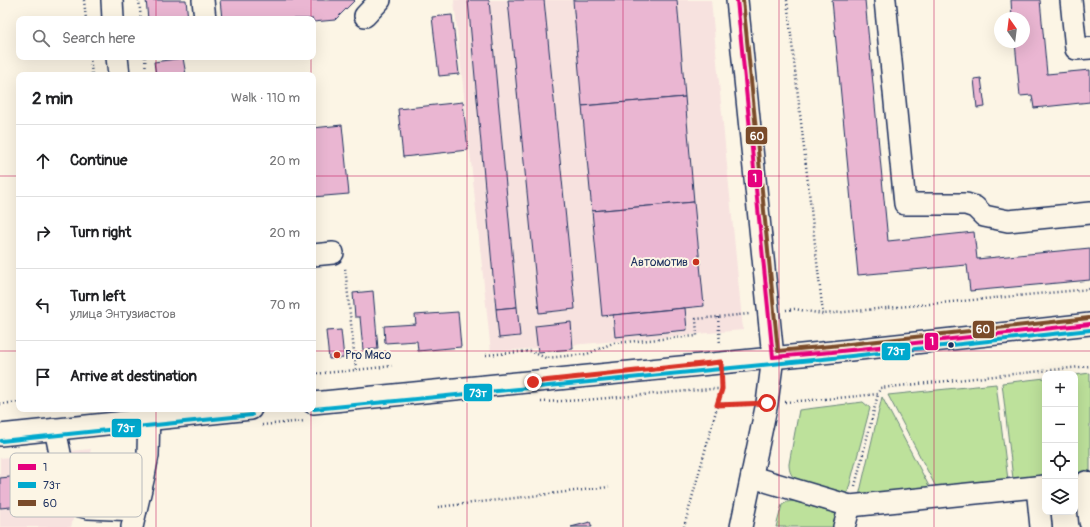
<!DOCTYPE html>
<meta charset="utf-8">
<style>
:root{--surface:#fff;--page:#f6f6f6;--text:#202124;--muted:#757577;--line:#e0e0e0}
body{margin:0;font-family:Pangolin,sans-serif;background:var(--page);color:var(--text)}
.controls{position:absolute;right:12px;bottom:12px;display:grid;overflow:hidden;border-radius:8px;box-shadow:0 4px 16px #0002}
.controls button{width:36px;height:36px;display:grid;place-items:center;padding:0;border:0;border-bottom:1px solid var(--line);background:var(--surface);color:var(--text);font:20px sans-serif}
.compass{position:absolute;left:994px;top:12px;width:36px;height:36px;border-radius:50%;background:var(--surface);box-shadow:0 4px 16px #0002;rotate:346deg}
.stop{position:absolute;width:12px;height:12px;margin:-9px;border:3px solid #d93025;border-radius:50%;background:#fff}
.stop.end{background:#d93025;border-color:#fff;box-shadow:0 1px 4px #0008}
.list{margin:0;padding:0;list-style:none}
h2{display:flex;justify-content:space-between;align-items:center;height:52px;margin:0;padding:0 16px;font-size:17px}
h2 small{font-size:13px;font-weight:400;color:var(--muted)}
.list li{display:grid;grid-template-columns:26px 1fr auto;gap:12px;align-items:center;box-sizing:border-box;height:72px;padding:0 16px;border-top:1px solid var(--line)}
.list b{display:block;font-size:15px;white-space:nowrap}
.list p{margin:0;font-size:13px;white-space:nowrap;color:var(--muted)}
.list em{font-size:13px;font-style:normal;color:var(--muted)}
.icon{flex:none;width:22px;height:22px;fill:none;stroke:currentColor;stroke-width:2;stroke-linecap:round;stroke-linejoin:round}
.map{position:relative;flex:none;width:1090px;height:527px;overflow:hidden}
.search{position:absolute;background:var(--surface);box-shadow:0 4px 16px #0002;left:16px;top:16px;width:300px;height:44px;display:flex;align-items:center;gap:10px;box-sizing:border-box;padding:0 14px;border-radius:8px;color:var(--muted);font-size:15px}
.panel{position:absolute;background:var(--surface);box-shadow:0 4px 16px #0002;left:16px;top:72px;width:300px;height:340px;border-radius:8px}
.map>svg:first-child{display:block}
</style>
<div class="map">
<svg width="1090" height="527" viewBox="0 0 1090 527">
<rect width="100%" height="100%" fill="#fcf5e5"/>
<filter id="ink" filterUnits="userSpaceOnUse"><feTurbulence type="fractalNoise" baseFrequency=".025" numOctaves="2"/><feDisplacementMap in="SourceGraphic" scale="8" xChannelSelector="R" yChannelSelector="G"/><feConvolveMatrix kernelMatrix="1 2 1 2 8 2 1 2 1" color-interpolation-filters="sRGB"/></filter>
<g filter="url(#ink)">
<g fill="#f7e2df">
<polygon points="454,0 711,0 743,330 491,352"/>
<polygon points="91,449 71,527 0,527 0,458"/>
</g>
<g fill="#bde19b" stroke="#6c887c">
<polygon points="1090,373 1090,472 1075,473 1075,375"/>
<polygon points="1045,378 1045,476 1013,479 1002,383"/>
<polygon points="996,384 1008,480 937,489 888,395"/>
<polygon points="882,397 930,488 859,496"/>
<path d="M863,402L870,408L847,495C834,492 804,487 795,478C790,475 789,469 789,464L799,410Z"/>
<polygon points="793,501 841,515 838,527 776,527 782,505 787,502"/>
</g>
<g fill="#eab6d2" stroke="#1b2f5e">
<polygon points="146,0 186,0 188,19 148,19"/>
<polygon points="220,0 355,0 335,20 313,22 313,19 222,19"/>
<polygon points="468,0 489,0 517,307 496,309"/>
<polygon points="508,0 544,0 575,309 539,313"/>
<polygon points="573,0 677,0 685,97 582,106"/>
<polygon points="832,0 865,0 888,241 974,232 977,259 1090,248 1090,280 970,291 967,265 858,275"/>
<polygon points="1011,0 1040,0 1047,74 1090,70 1090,102 1034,108 1032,95 1020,96 1015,42 1024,42 1024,18 1012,18"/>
<polygon points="452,15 459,74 439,76 432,17"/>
<polygon points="183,58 186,75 156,75 154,62"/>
<polygon points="981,78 985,107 977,108 974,79"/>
<polygon points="685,97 694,202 592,211 582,106"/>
<polygon points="463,102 468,150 403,157 398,109"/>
<polygon points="342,125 349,194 313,197 313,128"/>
<polygon points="694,202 704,306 602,316 592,211"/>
<polygon points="373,291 378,349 363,350 360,317 355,317 353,293"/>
<polygon points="517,307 520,336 499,338 496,309"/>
<polygon points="685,308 687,330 615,337 613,315"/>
<polygon points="458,312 461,347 418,351 417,341 385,343 384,326 416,324 415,315"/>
<polygon points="571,322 573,349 538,352 535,326"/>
<polygon points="341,330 344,358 329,359 326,331"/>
<polygon points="50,473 53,503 0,508 0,478"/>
<polygon points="590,522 592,527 571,527"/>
</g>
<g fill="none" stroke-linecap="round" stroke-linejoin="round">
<defs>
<g id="minor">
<polyline points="112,0 113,19"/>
<polyline points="203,0 205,19"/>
<polyline points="737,0 773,357 767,403 741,527"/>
<polyline points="885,0 905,204 966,204 975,207 984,216 1008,221 1090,213"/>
<polyline points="1071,0 1076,49 1090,48"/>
<polyline points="365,16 380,0"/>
<polyline points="117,57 119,75"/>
<polyline points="313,255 333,253"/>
<polyline points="313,403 832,352 1090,324"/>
<polyline points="55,429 69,497 73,504 88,508 136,510"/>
<polyline points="0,435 251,409"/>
<polyline points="752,477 850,506 1045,486"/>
<polyline points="1086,482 1090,522"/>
<polyline points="1037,487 1041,527"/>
<polyline points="132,527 144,476 148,455 149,409"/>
<polyline points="844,527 850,506"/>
</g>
</defs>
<use href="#minor" stroke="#1b2f5e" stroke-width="24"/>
<g stroke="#1b2f5e" stroke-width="2.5" stroke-dasharray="1 3" stroke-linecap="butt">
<polyline points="84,0 86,19"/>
<polyline points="139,0 141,19"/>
<polyline points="787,0 823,314"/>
<polyline points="90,57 92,75"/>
<polyline points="145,57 146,75"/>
<polyline points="786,310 795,309 823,314 1090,289"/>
<polyline points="718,317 720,345"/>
<polyline points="486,355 530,351 546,358 587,354 613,343 697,336 696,319 749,314"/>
<polyline points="356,370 392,366"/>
<polyline points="313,374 356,370 345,267"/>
<polyline points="541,402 585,400 711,389 722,389"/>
<polyline points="785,402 838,398 878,394 880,388 1090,366"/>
<polyline points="0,404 19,402"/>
<polyline points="717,405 748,404"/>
<polyline points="262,425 305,421"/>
<polyline points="855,486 878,394"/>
<polyline points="438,507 609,487"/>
<polyline points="684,527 722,389 722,382"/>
</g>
<use href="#minor" stroke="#fcf5e5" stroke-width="21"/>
<defs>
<g id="bus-1">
<polyline points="737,0 773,357"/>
<polyline points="773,357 832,352 1090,324"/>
</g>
<g id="bus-2">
<polyline points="314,409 833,358 1090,330"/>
<polyline points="1,441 252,415"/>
</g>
<polyline id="bus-3" points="743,0 778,351 831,346 1089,318"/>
</defs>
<use href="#bus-1" stroke="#fcf5e5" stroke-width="7"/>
<use href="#bus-2" stroke="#fcf5e5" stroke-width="7"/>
<use href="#bus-3" stroke="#fcf5e5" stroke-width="7"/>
<use href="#bus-1" stroke="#e5007d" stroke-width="4"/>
<use href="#bus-2" stroke="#00a9ce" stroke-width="4"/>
<use href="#bus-3" stroke="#7a4b2a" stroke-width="4"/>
</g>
</g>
<g fill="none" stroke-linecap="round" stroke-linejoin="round" filter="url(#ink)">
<polyline stroke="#d93025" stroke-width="5" points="533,382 721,362 722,389 717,405 767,403"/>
</g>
<path fill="none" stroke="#c2185b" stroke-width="1" stroke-opacity="0.55" d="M156,0V19M311,0V19M467,0V527M623,0V527M779,0V527M934,0V527M156,57V75M311,57V75M0,176H19M313,176H1090M0,351H19M313,351H1090M156,409V527M311,409V527"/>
<g fill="#c8321e" stroke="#fcf5e5" stroke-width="1.5">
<circle cx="696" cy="262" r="4"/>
<circle cx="337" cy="355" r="4"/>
</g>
<circle fill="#1b2f5e" stroke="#fcf5e5" stroke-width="1.5" cx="951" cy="345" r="3.5"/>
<g text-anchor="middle" stroke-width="4" stroke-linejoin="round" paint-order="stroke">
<g font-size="12" fill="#1b2f5e" stroke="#fcf5e5" text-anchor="end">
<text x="688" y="266">Автомотив</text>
<text x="345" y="359" text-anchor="start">Pro Мясо</text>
</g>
</g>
<rect x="10" y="453" width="132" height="64" rx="6" fill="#fcf5e5" stroke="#b8babc" stroke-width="1"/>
<rect x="18" y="464" width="18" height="6" fill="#e5007d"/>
<rect x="18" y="482" width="18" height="6" fill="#00a9ce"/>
<rect x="18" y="500" width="18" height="6" fill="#7a4b2a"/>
<g font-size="11" fill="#1b2f5e">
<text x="43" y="471">1</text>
<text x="43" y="489">73т</text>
<text x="43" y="507">60</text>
</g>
<g stroke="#fcf5e5" stroke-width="1.5">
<rect x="745" y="126" width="23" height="19" rx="4" fill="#7a4b2a"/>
<rect x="747" y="169" width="16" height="19" rx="4" fill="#e5007d"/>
<rect x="972" y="320" width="23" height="19" rx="4" fill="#7a4b2a"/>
<rect x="924" y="332" width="15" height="19" rx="4" fill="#e5007d"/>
<rect x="881" y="342" width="30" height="19" rx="4" fill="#00a9ce"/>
<rect x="463" y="383" width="30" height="19" rx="4" fill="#00a9ce"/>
<rect x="111" y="418" width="31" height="20" rx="4" fill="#00a9ce"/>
</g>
<g font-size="11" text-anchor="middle" font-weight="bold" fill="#fff">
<text x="757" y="140">60</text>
<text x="755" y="182">1</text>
<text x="983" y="333">60</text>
<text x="932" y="345">1</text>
<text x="896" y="355">73т</text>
<text x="478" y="397">73т</text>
<text x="126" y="432">73т</text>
</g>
</svg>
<div class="controls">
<button>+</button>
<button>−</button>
<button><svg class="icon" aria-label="locate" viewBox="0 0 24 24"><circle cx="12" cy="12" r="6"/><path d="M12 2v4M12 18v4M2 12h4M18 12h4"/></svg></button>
<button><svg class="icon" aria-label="layers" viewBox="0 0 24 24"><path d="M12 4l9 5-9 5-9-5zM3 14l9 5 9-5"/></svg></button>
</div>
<svg class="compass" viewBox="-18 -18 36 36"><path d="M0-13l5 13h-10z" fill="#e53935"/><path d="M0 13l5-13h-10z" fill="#757577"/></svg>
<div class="stop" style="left:767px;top:403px"></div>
<div class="stop end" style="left:533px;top:382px"></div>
<div class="search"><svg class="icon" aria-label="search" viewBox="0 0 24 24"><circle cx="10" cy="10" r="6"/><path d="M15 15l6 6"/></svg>Search here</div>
<section class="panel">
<h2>2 min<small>Walk · 110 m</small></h2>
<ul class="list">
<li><svg class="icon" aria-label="ahead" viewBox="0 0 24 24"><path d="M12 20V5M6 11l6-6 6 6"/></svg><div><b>Continue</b></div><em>20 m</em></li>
<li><svg class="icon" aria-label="right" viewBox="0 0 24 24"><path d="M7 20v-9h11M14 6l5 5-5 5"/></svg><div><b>Turn right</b></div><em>20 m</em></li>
<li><svg class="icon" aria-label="left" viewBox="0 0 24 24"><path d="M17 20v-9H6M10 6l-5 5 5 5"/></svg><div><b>Turn left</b><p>улица Энтузиастов</p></div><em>70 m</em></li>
<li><svg class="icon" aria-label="arrive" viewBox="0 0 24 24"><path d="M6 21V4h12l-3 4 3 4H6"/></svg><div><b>Arrive at destination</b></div></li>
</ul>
</section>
</div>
